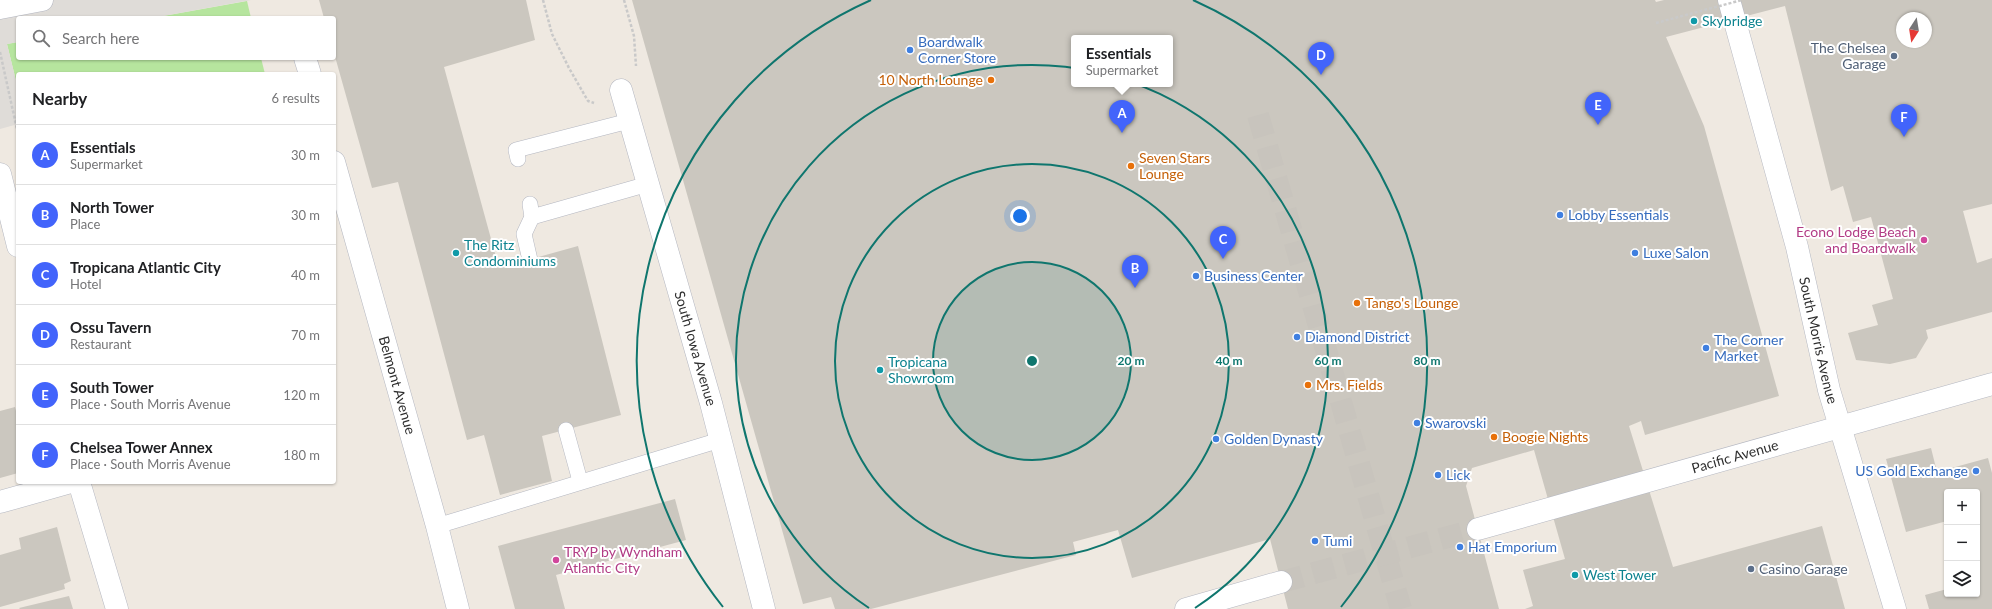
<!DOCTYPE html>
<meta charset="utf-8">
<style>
:root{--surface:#fff;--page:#f2f2f2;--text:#202124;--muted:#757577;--line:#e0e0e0;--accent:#4264fb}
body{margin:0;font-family:Lato,sans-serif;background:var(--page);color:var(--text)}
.controls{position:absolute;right:12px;bottom:12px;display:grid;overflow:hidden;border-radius:4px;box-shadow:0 1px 3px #0004}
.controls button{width:36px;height:36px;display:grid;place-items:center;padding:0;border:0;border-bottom:1px solid var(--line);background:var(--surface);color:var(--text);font:20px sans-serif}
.compass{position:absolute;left:1896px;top:12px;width:36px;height:36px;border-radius:50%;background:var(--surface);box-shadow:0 1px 3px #0004;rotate:192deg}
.you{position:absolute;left:1020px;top:216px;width:14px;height:14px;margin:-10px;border:3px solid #fff;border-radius:50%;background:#1a73e8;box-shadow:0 0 0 6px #1a73e833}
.badge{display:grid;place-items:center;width:26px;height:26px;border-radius:50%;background:var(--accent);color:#fff;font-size:13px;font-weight:700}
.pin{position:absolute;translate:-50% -33px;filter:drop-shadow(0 1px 2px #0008)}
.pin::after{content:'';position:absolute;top:21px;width:14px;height:12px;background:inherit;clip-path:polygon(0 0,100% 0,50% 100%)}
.popup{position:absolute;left:1071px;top:35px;width:102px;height:52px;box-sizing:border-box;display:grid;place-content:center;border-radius:4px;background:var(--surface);filter:drop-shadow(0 1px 3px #0005);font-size:13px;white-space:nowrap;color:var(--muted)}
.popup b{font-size:15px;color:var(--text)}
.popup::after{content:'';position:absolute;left:50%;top:100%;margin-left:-8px;border:8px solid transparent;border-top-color:var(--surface)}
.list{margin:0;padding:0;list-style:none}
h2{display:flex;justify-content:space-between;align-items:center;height:52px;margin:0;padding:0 16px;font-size:17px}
h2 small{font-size:13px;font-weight:400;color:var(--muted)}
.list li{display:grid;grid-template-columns:26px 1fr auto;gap:12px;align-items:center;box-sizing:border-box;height:60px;padding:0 16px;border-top:1px solid var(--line)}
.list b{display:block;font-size:15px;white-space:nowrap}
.list p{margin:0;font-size:13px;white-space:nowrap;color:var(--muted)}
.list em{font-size:13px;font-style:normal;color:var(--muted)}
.icon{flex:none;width:22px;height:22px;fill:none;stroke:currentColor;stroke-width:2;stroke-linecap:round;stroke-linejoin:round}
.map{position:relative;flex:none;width:1992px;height:609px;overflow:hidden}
.search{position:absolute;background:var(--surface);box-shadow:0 1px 3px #0004;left:16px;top:16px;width:320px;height:44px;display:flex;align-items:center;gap:10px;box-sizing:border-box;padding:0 14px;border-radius:4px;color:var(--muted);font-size:15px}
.panel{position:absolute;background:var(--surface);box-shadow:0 1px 3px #0004;left:16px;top:72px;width:320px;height:412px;border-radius:4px}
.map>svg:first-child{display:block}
</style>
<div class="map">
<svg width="1992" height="609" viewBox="0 0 1992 609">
<rect width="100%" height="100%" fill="#efe9e1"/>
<g fill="#b6e59e">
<polygon points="247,1 251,18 152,18"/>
<polygon points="18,42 18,58 261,58 265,74 18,74 18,89 7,44"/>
</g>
<polygon fill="#dfdcd8" points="0,0 251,0 152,18 18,18 18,42 7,44 18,89 18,124 0,129"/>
<g fill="#cbc7bf" fill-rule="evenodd">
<polygon points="319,0 526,0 535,40 444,67 499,268 578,246 621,415 542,436 552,481 500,495 484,435 467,440 398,182 372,188 334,53 334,18 324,18"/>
<path d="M632,0H1655L1656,2L1664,0H1992V204L1963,211L1977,263L1992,258V312L1926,330L1928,338L1916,358L1890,364L1856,360L1848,333L1878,325L1872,305L1893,299L1871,217L1853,222L1843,186L1831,191L1785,6L1666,37L1704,126L1779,396L1645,435L1641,421L1629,426L1673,567L1822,526L1845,609H1525L1533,606L1523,570L1565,559L1534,450L1472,468L1466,486L1499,609H1288L1270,539L1132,578L1118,530L1073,542L1076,555L871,609H835L831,597L803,604ZM1902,18H1926V42H1902ZM1074,38H1170V84H1074Z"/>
<polygon points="15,407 18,419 18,473 0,478 0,411"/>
<polygon points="1931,448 1937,472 1988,458 1992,473 1992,609 1929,609 1925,595 1947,589 1947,594 1977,594 1977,492 1947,492 1947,521 1906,532 1886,459"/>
<polygon points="675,499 686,540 556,575 565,609 515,609 498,546"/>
<polygon points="57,527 71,581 64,584 65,589 0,607 0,555 21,549 19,538"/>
<polygon points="69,596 73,609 20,609 19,608"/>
</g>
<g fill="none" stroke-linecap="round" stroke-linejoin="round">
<polyline stroke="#c8c4bd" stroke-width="22" stroke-dasharray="22 11" stroke-linecap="butt" points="1258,115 1401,609"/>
<polyline stroke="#c8c4bd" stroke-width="22" stroke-dasharray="22 11" stroke-linecap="butt" points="1281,582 1478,529"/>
<defs>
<g id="lane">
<polyline points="518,159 516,150 629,121"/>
<polyline points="530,204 532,217 648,184"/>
<polyline points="530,260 524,234 532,217"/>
<polyline points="566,430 580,481"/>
<polyline points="437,526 720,440"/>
</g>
<g id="street">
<path id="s1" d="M1729,0L1797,247L1829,390L1895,609"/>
<polyline points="0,8 42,0"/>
<polyline points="305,58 310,74"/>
<path id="s2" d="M621,90L711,403L764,609"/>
<path id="s3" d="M334,162L437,526L458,609"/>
<polyline points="0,174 18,246"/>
<polyline points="79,482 117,609"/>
<polyline points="0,502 71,482"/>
</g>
<g id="secondary">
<path id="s4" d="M1478,529L1992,384"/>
<polyline points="1186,609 1281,582"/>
</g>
</defs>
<use href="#lane" stroke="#b4b7c1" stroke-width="16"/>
<use href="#street" stroke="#b4b7c1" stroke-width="23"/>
<use href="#secondary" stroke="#b4b7c1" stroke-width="23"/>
<g stroke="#c9c9c9" stroke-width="2.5" stroke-dasharray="3 2" stroke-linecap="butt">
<polyline points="543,0 552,34 569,68 588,101 594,103"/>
<polyline points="624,0 634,36 636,66"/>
<polyline points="0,52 18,134"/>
</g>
<use href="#lane" stroke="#fff" stroke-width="15"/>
<use href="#street" stroke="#fff" stroke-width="22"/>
<use href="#secondary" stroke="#fff" stroke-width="22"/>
<polyline stroke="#c9c9c9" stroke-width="2.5" stroke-dasharray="3 2" stroke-linecap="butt" points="1656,23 1742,0"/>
</g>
<circle cx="1032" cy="361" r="99" fill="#0f766e" fill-opacity=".12"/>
<g fill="none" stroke="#0f766e" stroke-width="2">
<circle cx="1032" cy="361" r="99"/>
<circle cx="1032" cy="361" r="197"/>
<path d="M869 608A296 296 0 1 1 1195 608"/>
<path d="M723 607A395 395 0 0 1 871 0M1193 0A395 395 0 0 1 1341 607"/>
</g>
<g fill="#0f9aa8" stroke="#fff" stroke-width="1.5">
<circle cx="1694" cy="21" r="4"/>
<circle cx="456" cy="253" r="4"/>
<circle cx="880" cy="370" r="4"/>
<circle cx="1575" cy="575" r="4"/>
</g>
<g fill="#3f7fe0" stroke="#fff" stroke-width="1.5">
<circle cx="910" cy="50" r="4"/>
<circle cx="1560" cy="215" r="4"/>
<circle cx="1635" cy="253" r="4"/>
<circle cx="1196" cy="276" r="4"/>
<circle cx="1297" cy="337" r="4"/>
<circle cx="1706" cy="348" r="4"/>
<circle cx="1417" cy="423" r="4"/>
<circle cx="1216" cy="439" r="4"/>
<circle cx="1976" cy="471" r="4"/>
<circle cx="1438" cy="475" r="4"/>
<circle cx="1315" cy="541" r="4"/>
<circle cx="1460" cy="547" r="4"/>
</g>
<g fill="#5c6f8a" stroke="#fff" stroke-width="1.5">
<circle cx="1894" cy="56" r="4"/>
<circle cx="1751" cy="569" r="4"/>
</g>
<g fill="#e8710a" stroke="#fff" stroke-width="1.5">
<circle cx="991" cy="80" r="4"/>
<circle cx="1131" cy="166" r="4"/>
<circle cx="1357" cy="303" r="4"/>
<circle cx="1308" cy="385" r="4"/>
<circle cx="1494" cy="437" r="4"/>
</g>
<g fill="#d1479c" stroke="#fff" stroke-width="1.5">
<circle cx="1924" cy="240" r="4"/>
<circle cx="556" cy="560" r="4"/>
</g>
<g text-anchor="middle" stroke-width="4" stroke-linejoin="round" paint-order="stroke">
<g font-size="14" fill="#0d838f" stroke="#fff" text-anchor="start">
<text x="1702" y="26">Skybridge</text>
<text x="464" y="250">The Ritz<tspan x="464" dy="16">Condominiums</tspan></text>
<text x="888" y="367">Tropicana<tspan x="888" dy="16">Showroom</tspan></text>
<text x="1583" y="580">West Tower</text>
</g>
<g font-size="14" fill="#366cbe" stroke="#fff" text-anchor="start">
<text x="918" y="47">Boardwalk<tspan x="918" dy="16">Corner Store</tspan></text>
<text x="1568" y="220">Lobby Essentials</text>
<text x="1643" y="258">Luxe Salon</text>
<text x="1204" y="281">Business Center</text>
<text x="1305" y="342">Diamond District</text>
<text x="1714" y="345">The Corner<tspan x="1714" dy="16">Market</tspan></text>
<text x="1425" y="428">Swarovski</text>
<text x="1224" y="444">Golden Dynasty</text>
<text x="1968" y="476" text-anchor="end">US Gold Exchange</text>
<text x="1446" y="480">Lick</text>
<text x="1323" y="546">Tumi</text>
<text x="1468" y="552">Hat Emporium</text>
</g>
<g font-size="14" fill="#4e5e75" stroke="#fff" text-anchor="end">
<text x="1886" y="53">The Chelsea<tspan x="1886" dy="16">Garage</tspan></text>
<text x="1759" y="574" text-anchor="start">Casino Garage</text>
</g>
<g font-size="14" fill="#c56008" stroke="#fff" text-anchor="start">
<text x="983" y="85" text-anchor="end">10 North Lounge</text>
<text x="1139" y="163">Seven Stars<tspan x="1139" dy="16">Lounge</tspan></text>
<text x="1365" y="308">Tango's Lounge</text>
<text x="1316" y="390">Mrs. Fields</text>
<text x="1502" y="442">Boogie Nights</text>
</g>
<g font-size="14" fill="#b23c85" stroke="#fff" text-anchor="end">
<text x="1916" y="237">Econo Lodge Beach<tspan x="1916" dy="16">and Boardwalk</tspan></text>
<text x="564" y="557" text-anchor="start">TRYP by Wyndham<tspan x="564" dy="16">Atlantic City</tspan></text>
</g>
<g font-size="14" fill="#2e2e2e" stroke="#fff">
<text dy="5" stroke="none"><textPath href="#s1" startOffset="352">South Morris Avenue</textPath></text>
<text dy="5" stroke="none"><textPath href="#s2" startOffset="269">South Iowa Avenue</textPath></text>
<text dy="5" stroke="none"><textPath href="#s3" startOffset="232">Belmont Avenue</textPath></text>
<text dy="5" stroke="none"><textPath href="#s4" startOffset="267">Pacific Avenue</textPath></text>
</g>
</g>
<circle cx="1032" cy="361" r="6" fill="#0f766e" stroke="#fff" stroke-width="2"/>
<g font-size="12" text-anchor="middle" font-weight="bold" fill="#0f766e" stroke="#fff" stroke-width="4" stroke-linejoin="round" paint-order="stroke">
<text x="1131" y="365">20 m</text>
<text x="1229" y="365">40 m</text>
<text x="1328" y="365">60 m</text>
<text x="1427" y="365">80 m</text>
</g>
</svg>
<div class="controls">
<button>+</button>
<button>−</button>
<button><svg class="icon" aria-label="layers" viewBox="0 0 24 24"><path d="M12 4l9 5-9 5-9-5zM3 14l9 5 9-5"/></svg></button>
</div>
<svg class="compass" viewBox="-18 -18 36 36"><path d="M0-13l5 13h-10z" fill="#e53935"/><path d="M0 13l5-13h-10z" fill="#757577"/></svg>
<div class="you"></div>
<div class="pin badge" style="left:1122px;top:133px">A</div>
<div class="popup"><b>Essentials</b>Supermarket</div>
<div class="pin badge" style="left:1135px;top:288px">B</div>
<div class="pin badge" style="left:1223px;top:259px">C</div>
<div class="pin badge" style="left:1321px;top:75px">D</div>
<div class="pin badge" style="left:1598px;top:125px">E</div>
<div class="pin badge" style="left:1904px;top:137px">F</div>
<div class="search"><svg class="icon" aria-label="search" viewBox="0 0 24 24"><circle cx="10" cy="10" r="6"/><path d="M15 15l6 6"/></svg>Search here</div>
<section class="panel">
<h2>Nearby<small>6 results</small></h2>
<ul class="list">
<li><span class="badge">A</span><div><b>Essentials</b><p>Supermarket</p></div><em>30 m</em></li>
<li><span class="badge">B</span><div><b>North Tower</b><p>Place</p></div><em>30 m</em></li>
<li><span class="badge">C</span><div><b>Tropicana Atlantic City</b><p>Hotel</p></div><em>40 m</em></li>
<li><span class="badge">D</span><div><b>Ossu Tavern</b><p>Restaurant</p></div><em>70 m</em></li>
<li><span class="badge">E</span><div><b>South Tower</b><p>Place · South Morris Avenue</p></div><em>120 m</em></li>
<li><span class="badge">F</span><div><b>Chelsea Tower Annex</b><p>Place · South Morris Avenue</p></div><em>180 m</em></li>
</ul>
</section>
</div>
